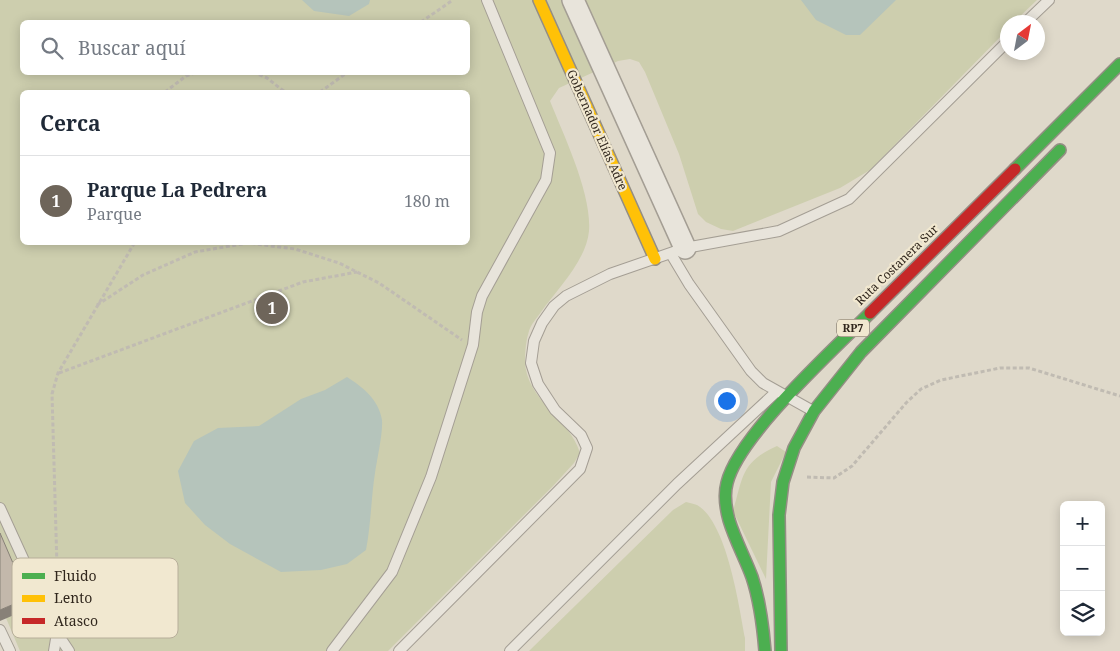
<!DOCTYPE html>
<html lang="es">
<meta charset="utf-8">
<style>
:root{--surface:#fff;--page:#f6f6f7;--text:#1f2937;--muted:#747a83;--line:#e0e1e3;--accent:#6e655a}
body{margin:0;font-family:"Noto Serif",serif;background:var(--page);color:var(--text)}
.controls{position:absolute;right:15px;bottom:15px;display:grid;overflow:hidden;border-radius:8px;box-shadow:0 2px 12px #0003}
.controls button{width:45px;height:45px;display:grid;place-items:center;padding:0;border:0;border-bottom:1px solid var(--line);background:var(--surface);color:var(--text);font:25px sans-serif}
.compass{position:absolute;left:1000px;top:15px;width:45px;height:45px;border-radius:50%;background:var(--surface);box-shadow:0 2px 12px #0003;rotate:32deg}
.you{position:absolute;left:726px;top:400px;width:18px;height:18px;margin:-12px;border:4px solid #fff;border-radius:50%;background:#1a73e8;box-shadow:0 0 0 8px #1a73e833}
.badge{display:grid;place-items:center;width:32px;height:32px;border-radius:50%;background:var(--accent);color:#fff;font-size:16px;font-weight:700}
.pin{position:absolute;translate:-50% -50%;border:2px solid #fff;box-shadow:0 1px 5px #0006}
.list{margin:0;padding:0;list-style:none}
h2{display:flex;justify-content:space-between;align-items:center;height:65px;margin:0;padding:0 20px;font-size:21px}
h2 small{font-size:16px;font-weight:400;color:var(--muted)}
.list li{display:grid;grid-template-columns:32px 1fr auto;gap:15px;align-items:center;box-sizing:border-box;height:90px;padding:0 20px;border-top:1px solid var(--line)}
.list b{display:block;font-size:19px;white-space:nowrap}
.list p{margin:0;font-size:16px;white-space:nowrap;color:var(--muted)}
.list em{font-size:16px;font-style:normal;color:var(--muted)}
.icon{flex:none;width:28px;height:28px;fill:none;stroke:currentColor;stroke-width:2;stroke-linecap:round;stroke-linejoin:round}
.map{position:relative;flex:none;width:1120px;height:651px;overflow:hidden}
.search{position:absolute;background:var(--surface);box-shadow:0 2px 12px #0003;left:20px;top:20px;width:450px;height:55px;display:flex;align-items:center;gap:12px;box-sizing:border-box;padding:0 18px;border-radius:8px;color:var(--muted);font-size:19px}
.panel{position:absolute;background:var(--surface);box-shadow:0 2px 12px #0003;left:20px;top:90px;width:450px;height:155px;border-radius:8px}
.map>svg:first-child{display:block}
</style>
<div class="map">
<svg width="1120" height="651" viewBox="0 0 1120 651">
<rect width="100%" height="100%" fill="#dfd9ca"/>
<g fill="#cdceae" fill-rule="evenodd">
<path d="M0,0H1037L1014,22H1008L1007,30L870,170L840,188L733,231L721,229L706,222L698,214L679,154L645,72L639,62L630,59L618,61L559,88L550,101C564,136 592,194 589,231C586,261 558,288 541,312C537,318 531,324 529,331C526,340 525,351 525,361C526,401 570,418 580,453L574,463L553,486L388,651H20L6,618L28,608L0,543ZM22,22H468V72H22ZM22,92H468V242H22Z"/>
<path d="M777,446L786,452L771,482L766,579L733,511C743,477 741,462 777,446Z"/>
<path d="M686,502C690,503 694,504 697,505C727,522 739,606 745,638V651H529L673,510Z"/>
</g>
<g fill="#b5c4bb">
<polygon points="302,0 370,0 369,4 349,16 314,11"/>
<polygon points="801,0 896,0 860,35 846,35 816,20"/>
<path d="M347,377C363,387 379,400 382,420C383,434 377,459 375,473C371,499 371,524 366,550L347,564L321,570L281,572L230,544L205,525L185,503L178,471L194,441L218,428L259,426L301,399L325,390Z"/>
</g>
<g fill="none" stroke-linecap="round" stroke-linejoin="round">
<defs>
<g id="lane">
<polyline points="1026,22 1049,0"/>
<polyline points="671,254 689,284 751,371 763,383 813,411"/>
<polyline points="0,508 57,633 69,651"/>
<polyline points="0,630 10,651"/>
<polyline points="54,651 57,633"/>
<polyline points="332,651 392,572 431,477 473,345 477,312 482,296 546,180 550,153 487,0"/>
<polyline points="399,651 580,469 587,448 581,435 555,410 538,384 531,363 534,341 542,323 554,306 566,296 610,274 685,248 779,231 849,199 1008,41"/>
<polyline points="510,651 677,484 775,393"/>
</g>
<polyline id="street" points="573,0 685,248"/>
<g id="fast">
<polyline points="1015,169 1120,64"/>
<path d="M765,651C763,626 760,601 752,577C745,558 735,540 729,520C726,509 724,494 727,483C738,436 834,349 870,313"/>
<polyline points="781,651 779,515 783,482 794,448 814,411 861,352 1060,150"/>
</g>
<polyline id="slow" points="539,0 655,259"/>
<polyline id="jam" points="870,313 1015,169"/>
</defs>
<use href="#lane" stroke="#a49e94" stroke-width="12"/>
<use href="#street" stroke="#a49e94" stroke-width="24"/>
<use href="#fast" stroke="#948e84" stroke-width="14"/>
<use href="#slow" stroke="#948e84" stroke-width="14"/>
<use href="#jam" stroke="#948e84" stroke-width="14"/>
<g stroke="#c0bbb2" stroke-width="3" stroke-dasharray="4 2.5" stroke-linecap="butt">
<polyline points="421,22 453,0"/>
<polyline points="253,72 267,78 285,92"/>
<polyline points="165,92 186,76 198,72"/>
<polyline points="320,92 348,72"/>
<polyline points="97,305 143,275 195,252 248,243 295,249 339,263 379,283 462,340"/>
<polyline points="59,373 303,282 357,272"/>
<polyline points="807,477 834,478 852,466 906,403 921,389 941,380 1000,368 1029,368 1120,396"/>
<polyline points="58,602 52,394 58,373 135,242"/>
</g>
<use href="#lane" stroke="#e8e4db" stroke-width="10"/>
<use href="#street" stroke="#e8e4db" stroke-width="21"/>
<use href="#fast" stroke="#4caf50" stroke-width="11"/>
<use href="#slow" stroke="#ffc107" stroke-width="11"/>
<use href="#jam" stroke="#c62828" stroke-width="11"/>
</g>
<polygon fill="#888178" points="28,598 28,609 0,621 0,610"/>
<polygon fill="#c3b8ab" stroke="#888178" points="0,533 28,598 0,610"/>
<g text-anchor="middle" stroke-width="4.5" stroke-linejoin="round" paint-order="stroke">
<rect fill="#f1e8d0" stroke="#6b6153" stroke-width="1" x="837" y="319.5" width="32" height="17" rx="4"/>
<g font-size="11" font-weight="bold" fill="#31271d">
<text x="853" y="332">RP7</text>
</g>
<g font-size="12" fill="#31271d" stroke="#f1e8d0">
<text transform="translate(597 130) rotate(66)" y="4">Gobernador Elías Adre</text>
<text transform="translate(897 265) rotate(-44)" y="4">Ruta Costanera Sur</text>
</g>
</g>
<rect x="12" y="558" width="166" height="80" rx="8" fill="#f1e8d0" stroke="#b7ae9a" stroke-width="1"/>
<rect x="22" y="573" width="23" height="6" fill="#4caf50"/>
<rect x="22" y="595" width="23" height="7" fill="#ffc107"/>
<rect x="22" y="618" width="23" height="6" fill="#c62828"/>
<g font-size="14" fill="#31271d">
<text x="54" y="581">Fluido</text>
<text x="54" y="603">Lento</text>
<text x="54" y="626">Atasco</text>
</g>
</svg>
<div class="controls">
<button>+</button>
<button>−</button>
<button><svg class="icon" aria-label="layers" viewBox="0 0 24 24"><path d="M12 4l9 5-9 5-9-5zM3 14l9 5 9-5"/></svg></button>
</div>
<svg class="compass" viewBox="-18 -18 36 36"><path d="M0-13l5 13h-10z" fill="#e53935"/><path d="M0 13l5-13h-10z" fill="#747a83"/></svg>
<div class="you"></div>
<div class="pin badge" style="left:272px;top:308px">1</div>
<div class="search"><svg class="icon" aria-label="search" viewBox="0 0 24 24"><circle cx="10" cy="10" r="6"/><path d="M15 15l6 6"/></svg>Buscar aquí</div>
<section class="panel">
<h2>Cerca<small></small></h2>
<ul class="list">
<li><span class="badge">1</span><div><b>Parque La Pedrera</b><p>Parque</p></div><em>180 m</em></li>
</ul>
</section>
</div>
